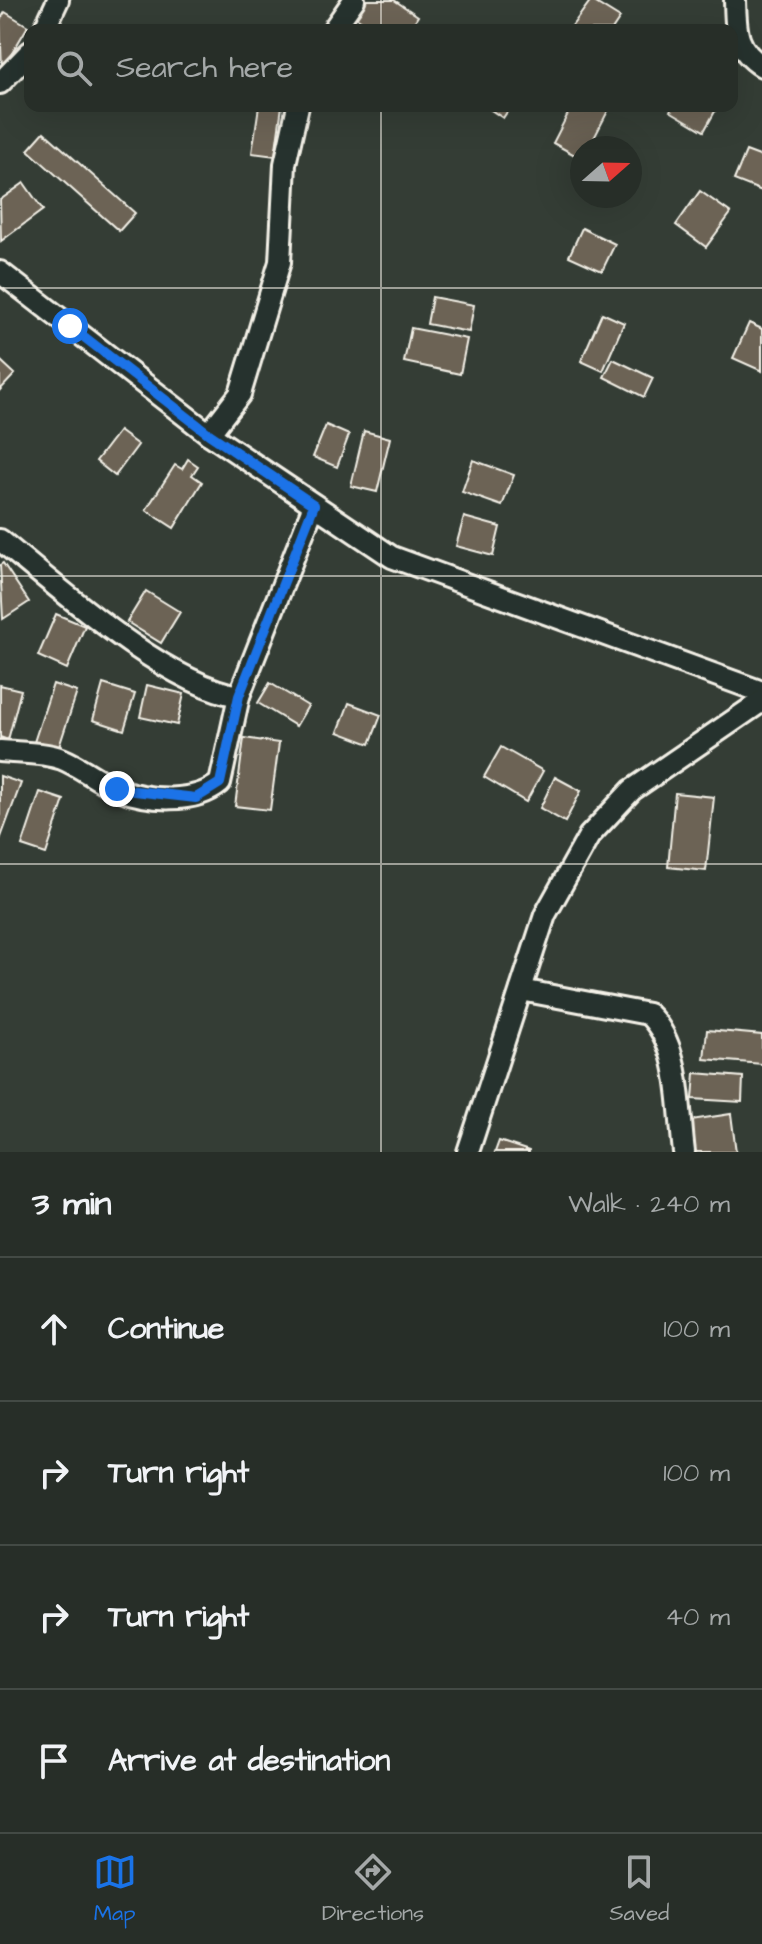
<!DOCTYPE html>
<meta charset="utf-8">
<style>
:root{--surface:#272e28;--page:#2f3630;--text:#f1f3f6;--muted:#a4a8a8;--line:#434a45;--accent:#1a73e8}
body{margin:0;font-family:"Architects Daughter",sans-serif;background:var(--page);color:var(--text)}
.compass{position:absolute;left:570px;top:136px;width:72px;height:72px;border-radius:50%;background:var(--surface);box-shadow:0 8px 32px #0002;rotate:70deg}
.stop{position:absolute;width:24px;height:24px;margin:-18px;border:6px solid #1a73e8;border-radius:50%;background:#fff}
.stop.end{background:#1a73e8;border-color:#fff;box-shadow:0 2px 8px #0008}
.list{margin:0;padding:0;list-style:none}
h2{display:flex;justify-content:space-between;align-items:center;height:104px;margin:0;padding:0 32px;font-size:34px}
h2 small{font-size:26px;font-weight:400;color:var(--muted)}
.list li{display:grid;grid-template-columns:52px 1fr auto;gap:24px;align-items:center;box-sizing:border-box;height:144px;padding:0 32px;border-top:2px solid var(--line)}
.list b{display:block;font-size:30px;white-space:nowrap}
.list em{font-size:26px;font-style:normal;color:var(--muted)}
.icon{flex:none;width:44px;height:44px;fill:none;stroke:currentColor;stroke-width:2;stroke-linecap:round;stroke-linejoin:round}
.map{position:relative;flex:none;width:762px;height:1152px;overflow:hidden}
.search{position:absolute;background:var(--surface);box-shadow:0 8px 32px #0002;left:24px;right:24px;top:24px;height:88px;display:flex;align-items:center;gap:20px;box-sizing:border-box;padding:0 28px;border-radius:16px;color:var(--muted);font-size:30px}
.sheet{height:680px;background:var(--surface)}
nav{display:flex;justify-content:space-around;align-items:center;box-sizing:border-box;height:112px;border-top:2px solid var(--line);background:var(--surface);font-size:22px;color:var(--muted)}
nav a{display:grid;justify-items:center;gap:4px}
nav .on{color:var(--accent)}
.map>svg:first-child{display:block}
</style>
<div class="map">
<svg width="762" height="1152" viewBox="0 0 762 1152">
<rect width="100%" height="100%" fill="#343d35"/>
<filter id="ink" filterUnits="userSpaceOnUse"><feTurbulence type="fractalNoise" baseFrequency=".0125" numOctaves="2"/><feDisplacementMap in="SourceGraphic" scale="16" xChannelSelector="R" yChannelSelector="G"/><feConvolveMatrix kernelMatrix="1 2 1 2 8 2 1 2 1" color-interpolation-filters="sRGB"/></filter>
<g filter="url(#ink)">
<g fill="#6c6455" stroke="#f4f1e8" stroke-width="2">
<polygon points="367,0 394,0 418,16 409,30 376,30 356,17"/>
<polygon points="591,0 620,18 612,30 569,30"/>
<polygon points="5,12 28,26 2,70 0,20"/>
<polygon points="259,106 282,106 275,156 252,153"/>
<polygon points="485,106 511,106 503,118"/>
<polygon points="572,106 610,107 589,148 582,148 582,159 553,143"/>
<polygon points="673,106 718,106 704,131 670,111"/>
<polygon points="44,132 135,213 119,231 28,150"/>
<polygon points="746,151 762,157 762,191 734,180"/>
<polygon points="24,183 43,210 1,241 0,200"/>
<polygon points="700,191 731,213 706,247 676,225"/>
<polygon points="582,228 615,244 602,271 569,256"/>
<polygon points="432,297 474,305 469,332 427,324"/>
<polygon points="602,313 624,323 603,371 581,361"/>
<polygon points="749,323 762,329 762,371 733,358"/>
<polygon points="411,328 467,339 460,374 404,362"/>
<polygon points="613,359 653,378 644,397 604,377"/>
<polygon points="0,360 15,374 0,390"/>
<polygon points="326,425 349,435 337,467 313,457"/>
<polygon points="119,431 138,445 115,476 96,461"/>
<polygon points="364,431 390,438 377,492 351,486"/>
<polygon points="188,459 198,466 192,475 202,482 174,528 146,510 175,465 182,469"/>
<polygon points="473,460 514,475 502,506 462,492"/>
<polygon points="464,517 500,527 493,556 456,546"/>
<polygon points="3,563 29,602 3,619 0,565"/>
<polygon points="146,591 180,612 161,643 127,622"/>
<polygon points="56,614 85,626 67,669 38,656"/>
<polygon points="270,683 308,706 296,726 258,703"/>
<polygon points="53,684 77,692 58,750 34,742"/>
<polygon points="103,684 135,694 124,730 93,720"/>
<polygon points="0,685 21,690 8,740 0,737"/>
<polygon points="147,685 184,694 177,725 140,717"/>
<polygon points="349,703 381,715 370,744 338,732"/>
<polygon points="244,738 279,743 270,810 235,806"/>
<polygon points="501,747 543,771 526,802 484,777"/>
<polygon points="0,776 21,783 0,840"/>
<polygon points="555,777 581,791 565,822 540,808"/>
<polygon points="40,792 64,800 46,854 22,846"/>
<polygon points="675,793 714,797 706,871 668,867"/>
<polygon points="707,1030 762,1035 762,1064 704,1059"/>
<polygon points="695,1073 743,1077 742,1102 693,1099"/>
<polygon points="731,1114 736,1152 695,1152 691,1120"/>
<polygon points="499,1141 529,1151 529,1152 495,1152"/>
</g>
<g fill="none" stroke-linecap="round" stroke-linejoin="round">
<defs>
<g id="minor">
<path d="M735,0C736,30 735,49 762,66"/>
<polyline points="44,30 58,0"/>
<polyline points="333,30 354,0"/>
<polyline points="0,83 30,52"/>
<polyline points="0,272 209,434 392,557 762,692"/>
<polyline points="209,434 240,394 280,262 285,164 298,106"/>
<path d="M0,540C60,589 165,684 239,696"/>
<path d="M0,751C20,753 44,752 62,759C82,767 98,782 118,789C148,801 195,804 220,783L239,696L314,505"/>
<path d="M521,990L648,1014C682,1046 678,1108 684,1152"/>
<polyline points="468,1152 545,915 589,836 632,790 762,701"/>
</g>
</defs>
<use href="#minor" stroke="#f4f1e8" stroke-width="26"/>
<use href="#minor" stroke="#26332d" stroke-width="20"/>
</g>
</g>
<g fill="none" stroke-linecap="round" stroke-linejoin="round" filter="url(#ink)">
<polyline stroke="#1a73e8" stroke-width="10" points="70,326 209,434 314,505 239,696 220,783 196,798 117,789"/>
</g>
<path fill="none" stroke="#f4f1e8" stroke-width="2" stroke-opacity="0.55" d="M381,0V30M381,106V1152M0,288H762M0,576H762M0,864H762"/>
</svg>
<svg class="compass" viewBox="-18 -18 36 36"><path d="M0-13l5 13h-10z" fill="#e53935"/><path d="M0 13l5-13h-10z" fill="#a4a8a8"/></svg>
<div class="stop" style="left:70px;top:326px"></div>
<div class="stop end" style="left:117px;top:789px"></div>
<div class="search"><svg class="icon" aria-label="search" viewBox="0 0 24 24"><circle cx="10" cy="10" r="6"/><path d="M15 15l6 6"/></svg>Search here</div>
</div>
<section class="sheet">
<h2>3 min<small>Walk · 240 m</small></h2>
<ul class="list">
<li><svg class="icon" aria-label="ahead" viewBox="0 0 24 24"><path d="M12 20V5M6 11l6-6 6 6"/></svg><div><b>Continue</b></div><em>100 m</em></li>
<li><svg class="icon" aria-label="right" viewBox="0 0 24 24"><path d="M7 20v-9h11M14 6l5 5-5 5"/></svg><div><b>Turn right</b></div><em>100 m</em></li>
<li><svg class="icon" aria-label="right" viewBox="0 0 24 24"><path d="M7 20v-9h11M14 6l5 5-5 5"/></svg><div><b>Turn right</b></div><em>40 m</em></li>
<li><svg class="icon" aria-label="arrive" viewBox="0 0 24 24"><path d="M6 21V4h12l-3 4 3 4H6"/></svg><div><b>Arrive at destination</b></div></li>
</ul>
</section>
<nav>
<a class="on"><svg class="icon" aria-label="map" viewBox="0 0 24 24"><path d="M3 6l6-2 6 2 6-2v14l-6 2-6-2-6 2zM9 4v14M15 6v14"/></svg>Map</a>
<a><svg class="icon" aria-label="directions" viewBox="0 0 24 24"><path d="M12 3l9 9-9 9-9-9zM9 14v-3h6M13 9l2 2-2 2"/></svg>Directions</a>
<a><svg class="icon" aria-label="saved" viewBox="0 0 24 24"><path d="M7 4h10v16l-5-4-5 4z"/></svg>Saved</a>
</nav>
